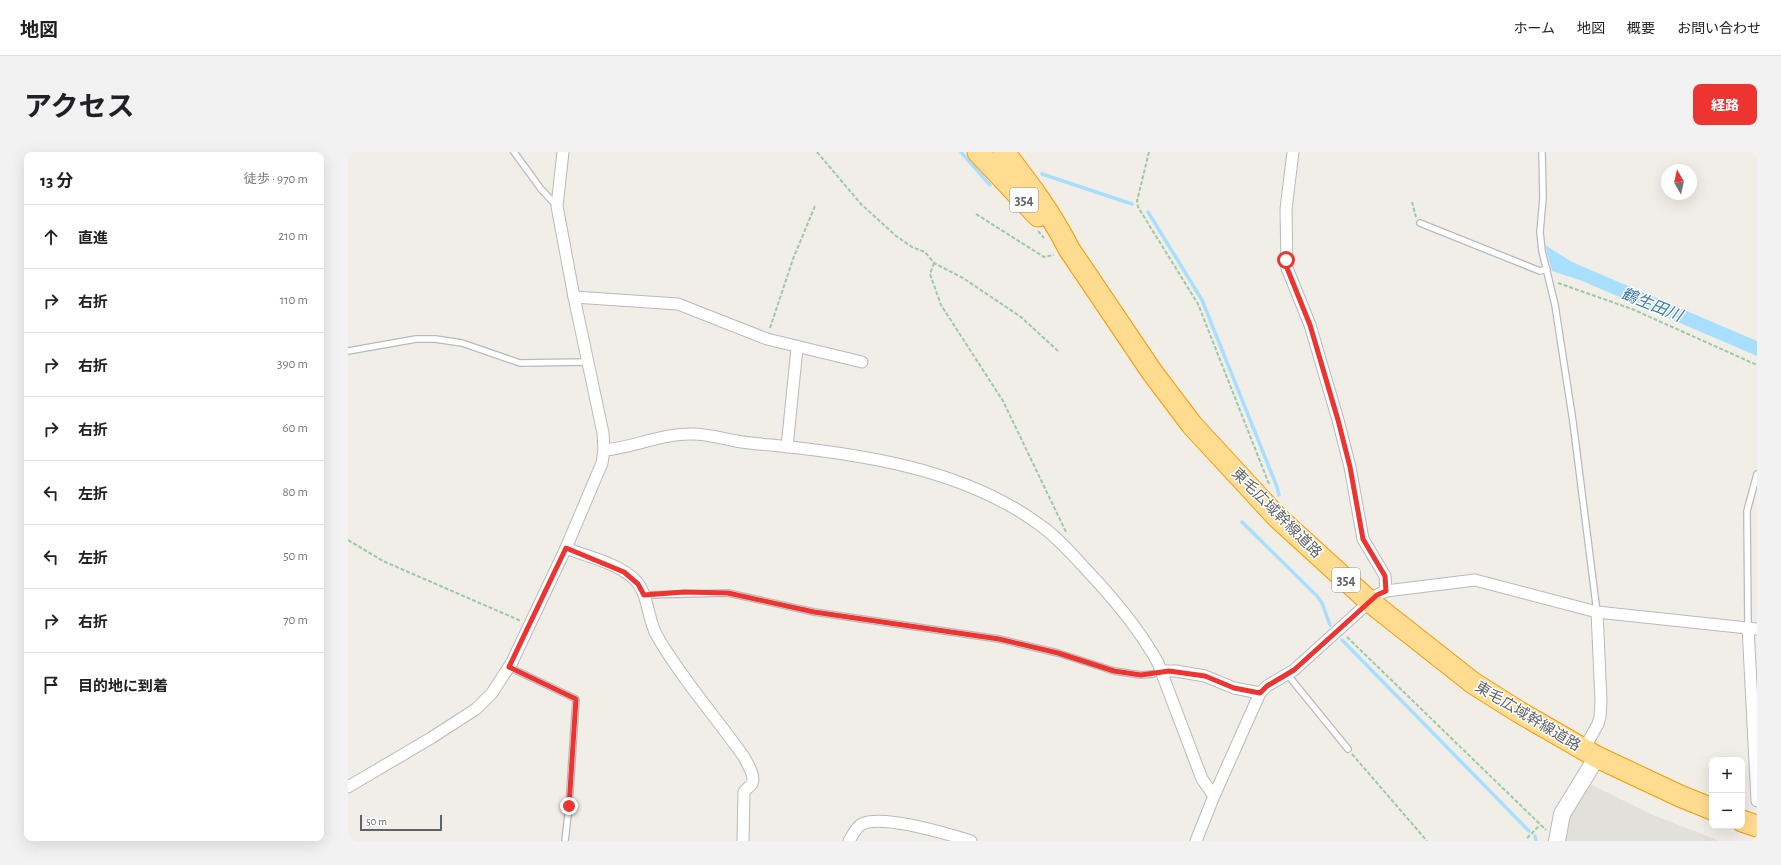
<!DOCTYPE html>
<html lang="ja">
<meta charset="utf-8">
<style>
:root{--surface:#fff;--page:#f2f2f2;--text:#202124;--muted:#757577;--line:#e0e0e0;--accent:#ed3430}
body{margin:0;font-family:"Alegreya Sans","Noto Sans JP",sans-serif;background:var(--page);color:var(--text)}
.controls{position:absolute;right:12px;bottom:12px;display:grid;overflow:hidden;border-radius:8px;box-shadow:0 4px 16px #0002}
.controls button{width:36px;height:36px;display:grid;place-items:center;padding:0;border:0;border-bottom:1px solid var(--line);background:var(--surface);color:var(--text);font:20px sans-serif}
.compass{position:absolute;left:1313px;top:12px;width:36px;height:36px;border-radius:50%;background:var(--surface);box-shadow:0 4px 16px #0002;rotate:351deg}
.scale{position:absolute;left:12px;bottom:10px;width:82px;box-sizing:border-box;padding-left:4px;border:2px solid #5e6367;border-top:0;font-size:11px;line-height:14px;white-space:nowrap;color:#5e6367;-webkit-text-stroke:3px #fff;paint-order:stroke}
.stop{position:absolute;width:12px;height:12px;margin:-9px;border:3px solid #ed3430;border-radius:50%;background:#fff}
.stop.end{background:#ed3430;border-color:#fff;box-shadow:0 1px 4px #0008}
.list{margin:0;padding:0;list-style:none}
h2{display:flex;justify-content:space-between;align-items:center;height:52px;margin:0;padding:0 16px;font-size:17px}
h2 small{font-size:13px;font-weight:400;color:var(--muted)}
.list li{display:grid;grid-template-columns:26px 1fr auto;gap:12px;align-items:center;box-sizing:border-box;height:64px;padding:0 16px;border-top:1px solid var(--line)}
.list b{display:block;font-size:15px;white-space:nowrap}
.list em{font-size:13px;font-style:normal;color:var(--muted)}
.icon{flex:none;width:22px;height:22px;fill:none;stroke:currentColor;stroke-width:2;stroke-linecap:round;stroke-linejoin:round}
.map{position:relative;flex:none;width:1409px;height:689px;overflow:hidden;border-radius:8px}
header{display:flex;align-items:center;gap:24px;box-sizing:border-box;height:56px;padding:0 20px;background:var(--surface);border-bottom:1px solid var(--line)}
header strong{font-size:19px}
nav{display:flex;gap:22px;margin-inline-start:auto;font-size:14px}
.intro{display:flex;align-items:center;justify-content:space-between;box-sizing:border-box;height:96px;padding:0 24px}
h1{margin:0;font-size:28px}
.button{padding:10px 18px;border-radius:8px;background:var(--accent);color:#fff;font-size:14px;font-weight:700}
main{display:flex;gap:24px;padding:0 24px}
aside{flex:1;background:var(--surface);border-radius:8px;box-shadow:0 4px 16px #0002}
.map>svg:first-child{display:block}
</style>
<header>
<strong>地図</strong>
<nav><a>ホーム</a><a>地図</a><a>概要</a><a>お問い合わせ</a></nav>
</header>
<div class="intro"><h1>アクセス</h1><a class="button">経路</a></div>
<main>
<aside>
<h2>13 分<small>徒歩 · 970 m</small></h2>
<ul class="list">
<li><svg class="icon" aria-label="ahead" viewBox="0 0 24 24"><path d="M12 20V5M6 11l6-6 6 6"/></svg><div><b>直進</b></div><em>210 m</em></li>
<li><svg class="icon" aria-label="right" viewBox="0 0 24 24"><path d="M7 20v-9h11M14 6l5 5-5 5"/></svg><div><b>右折</b></div><em>110 m</em></li>
<li><svg class="icon" aria-label="right" viewBox="0 0 24 24"><path d="M7 20v-9h11M14 6l5 5-5 5"/></svg><div><b>右折</b></div><em>390 m</em></li>
<li><svg class="icon" aria-label="right" viewBox="0 0 24 24"><path d="M7 20v-9h11M14 6l5 5-5 5"/></svg><div><b>右折</b></div><em>60 m</em></li>
<li><svg class="icon" aria-label="left" viewBox="0 0 24 24"><path d="M17 20v-9H6M10 6l-5 5 5 5"/></svg><div><b>左折</b></div><em>80 m</em></li>
<li><svg class="icon" aria-label="left" viewBox="0 0 24 24"><path d="M17 20v-9H6M10 6l-5 5 5 5"/></svg><div><b>左折</b></div><em>50 m</em></li>
<li><svg class="icon" aria-label="right" viewBox="0 0 24 24"><path d="M7 20v-9h11M14 6l5 5-5 5"/></svg><div><b>右折</b></div><em>70 m</em></li>
<li><svg class="icon" aria-label="arrive" viewBox="0 0 24 24"><path d="M6 21V4h12l-3 4 3 4H6"/></svg><div><b>目的地に到着</b></div></li>
</ul>
</aside>
<div class="map">
<svg width="1409" height="689" viewBox="0 0 1409 689">
<rect width="100%" height="100%" fill="#f1eee7"/>
<polygon fill="#e2e0db" points="1240,631 1305,663 1372,689 1214,689 1218,667"/>
<polygon fill="#a8dfff" points="1197,93 1224,110 1409,189 1409,204 1232,128 1204,119"/>
<g fill="none" stroke-linecap="round" stroke-linejoin="round">
<g stroke="#a8dfff" stroke-width="3.5">
<polyline points="613,0 642,33"/>
<polyline points="694,22 784,52"/>
<polyline points="800,60 854,148 929,335 931,343"/>
<polyline points="894,370 969,444 974,451 982,473"/>
<polyline points="994,488 1181,679"/>
<polyline points="1187,684 1188,689"/>
</g>
<defs>
<g id="lane">
<polyline points="166,0 193,37 209,54"/>
<polyline points="1194,0 1195,46 1192,80 1194,99 1207,153 1225,270 1249,460"/>
<polyline points="1072,71 1192,119 1199,117"/>
<polyline points="0,199 68,187 87,187 114,191 172,211 239,210"/>
<polyline points="296,443 380,441 466,460 651,487 710,501 766,519 793,523 805,522 813,519"/>
<polyline points="1400,475 1399,359 1409,322"/>
<polyline points="161,515 228,547 221,654 217,689"/>
<polyline points="939,522 1000,597"/>
</g>
<g id="street">
<polyline points="945,0 938,57 939,116 962,173 990,268 1002,315 1015,387 1037,424 1038,439"/>
<polyline points="226,145 330,152 419,187 514,210"/>
<polyline points="439,295 449,196"/>
<path d="M256,298C285,296 311,282 341,282C357,281 372,286 388,289C399,291 411,292 423,293C514,302 616,317 692,373C713,388 729,408 747,427C770,452 793,480 810,511L854,627L866,644"/>
<path d="M218,396C240,405 270,411 287,428C301,442 299,467 309,484C334,527 367,564 396,605C399,611 409,626 403,633C401,635 398,637 396,640L395,689"/>
<polyline points="1400,475 1409,649"/>
<polyline points="813,519 828,519 857,524 886,536 912,541"/>
<polyline points="1236,597 1250,572 1252,565 1253,549 1249,460"/>
<polyline points="0,635 83,586 128,557 144,541 164,510 218,396 254,311 256,298 255,281 226,145 209,54 215,0"/>
<path d="M501,689C505,683 507,676 514,672C535,662 600,682 623,689"/>
<polyline points="848,689 866,644 912,541 919,534 946,518 1029,443 1038,439 1127,428 1249,460 1409,477"/>
</g>
<polyline id="secondary" points="1209,689 1214,662 1249,605"/>
<g id="highway">
<polyline points="630,0 690,64"/>
<path d="M656,0C680,31 703,61 721,97L804,220L844,273L929,365L1021,449L1125,531L1171,560L1249,605L1332,644L1364,657"/>
<polyline points="1394,669 1409,674"/>
</g>
</defs>
<use href="#lane" stroke="#b7babd" stroke-width="8"/>
<use href="#street" stroke="#b7babd" stroke-width="13"/>
<use href="#secondary" stroke="#b8bcc0" stroke-width="18"/>
<use href="#highway" stroke="#f79b00" stroke-width="23"/>
<g stroke="#9cc9a6" stroke-width="2" stroke-dasharray="4 2" stroke-linecap="butt">
<polyline points="469,0 513,52 548,84 564,95 577,100 586,111 615,126 673,165 710,199"/>
<polyline points="801,0 789,49 790,55 850,152 921,332"/>
<polyline points="1064,50 1068,65"/>
<polyline points="628,62 696,105 706,103"/>
<polyline points="690,79 696,86"/>
<polyline points="586,111 582,122 593,153 655,249 718,380"/>
<polyline points="1210,131 1284,157 1409,213"/>
<polyline points="422,176 445,107 467,54"/>
<polyline points="0,388 35,409 173,469"/>
<polyline points="999,485 1198,678"/>
<polyline points="1004,602 1079,689"/>
<polyline points="1179,686 1192,673"/>
</g>
<use href="#lane" stroke="#fff" stroke-width="5.5"/>
<use href="#street" stroke="#fff" stroke-width="11"/>
<use href="#secondary" stroke="#fff" stroke-width="16"/>
<use href="#highway" stroke="#ffdc90" stroke-width="21"/>
</g>
<g fill="none" stroke-linecap="round" stroke-linejoin="round">
<polyline stroke="#ed3430" stroke-width="5" points="221,654 228,547 161,515 218,396 276,420 290,432 296,443 336,440 380,441 466,460 651,487 710,501 766,519 793,523 821,519 857,524 886,536 912,541 919,534 946,518 1029,443 1038,439 1037,424 1015,387 1002,315 990,268 962,173 939,116 938,108"/>
</g>
<g text-anchor="middle" stroke-width="3" stroke-linejoin="round" paint-order="stroke">
<g fill="#fff" stroke="#8e9295" stroke-width="1">
<rect x="662" y="36" width="28" height="24" rx="3"/>
<rect x="984" y="416" width="28" height="24" rx="3"/>
</g>
<g font-size="14" font-weight="bold" fill="#5e6367">
<text x="676" y="53">354</text>
<text x="998" y="433">354</text>
</g>
<g font-size="15" fill="#5e6367" stroke="#fff">
<text transform="translate(929 361) rotate(45)" y="5">東毛広域幹線道路</text>
<text transform="translate(1180 564) rotate(31)" y="5">東毛広域幹線道路</text>
</g>
<g font-size="16" font-style="italic" fill="#3f7aac" stroke="#fff">
<text transform="translate(1304 152) rotate(22)" y="6">鶴生田川</text>
</g>
</g>
</svg>
<div class="controls">
<button>+</button>
<button>−</button>
</div>
<svg class="compass" viewBox="-18 -18 36 36"><path d="M0-13l5 13h-10z" fill="#e53935"/><path d="M0 13l5-13h-10z" fill="#757577"/></svg>
<div class="scale">50 m</div>
<div class="stop" style="left:938px;top:108px"></div>
<div class="stop end" style="left:221px;top:654px"></div>
</div>
</main>
